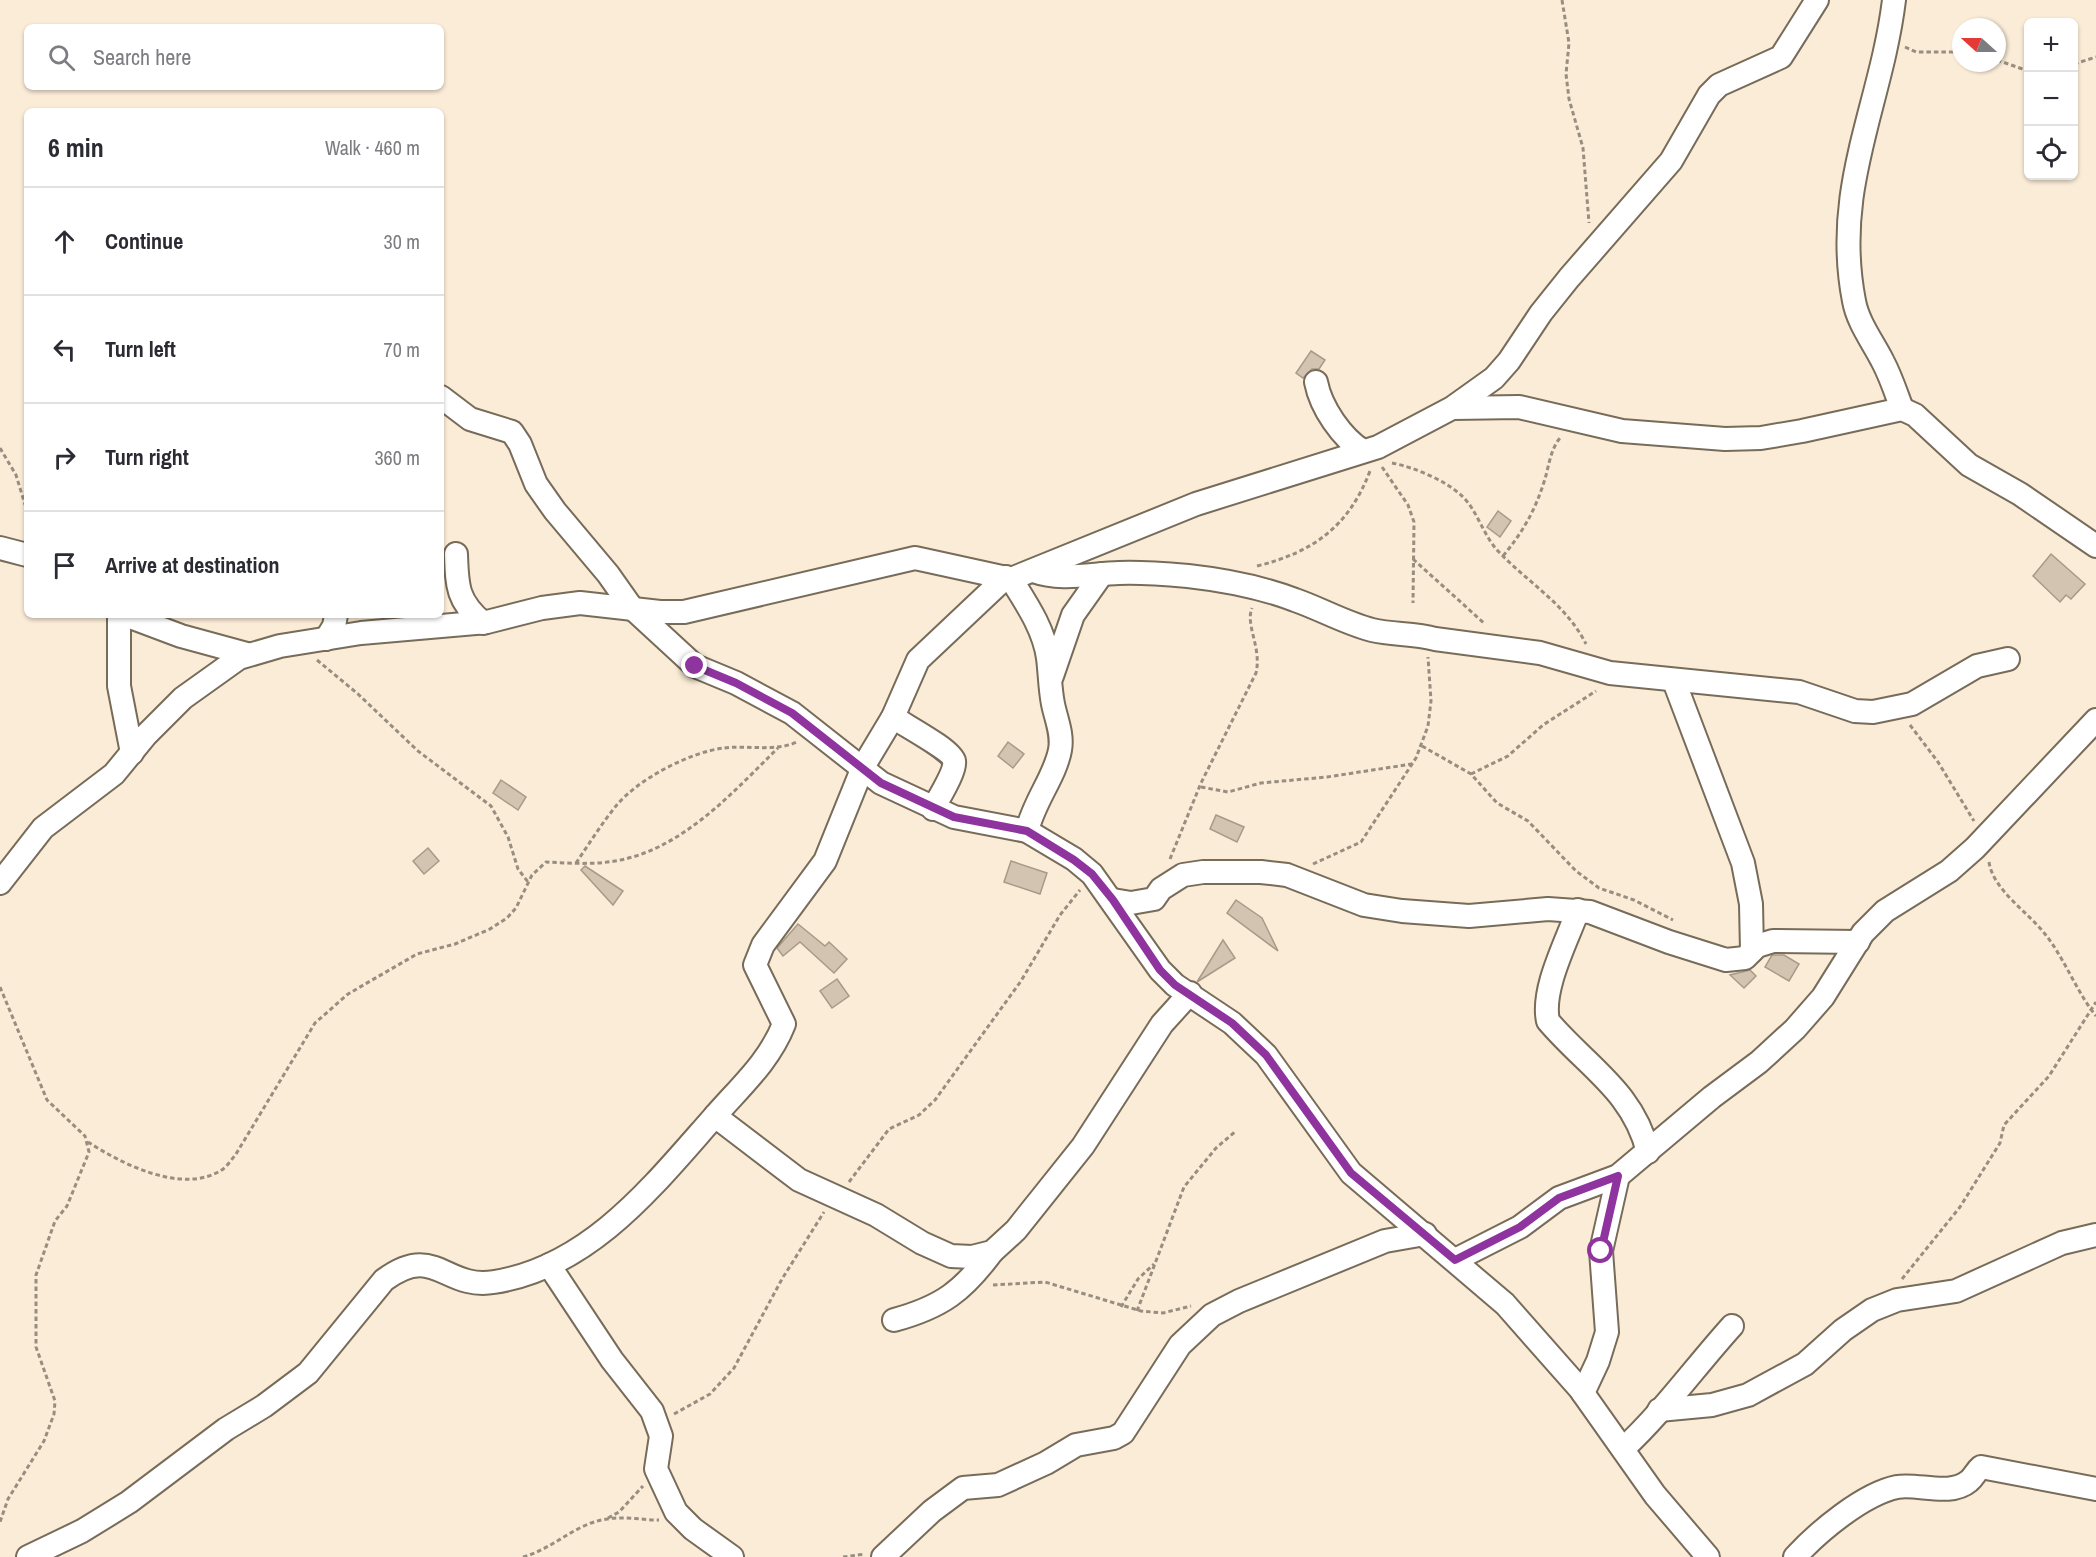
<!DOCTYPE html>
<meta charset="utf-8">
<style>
:root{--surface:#fff;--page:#f2f2f3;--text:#2b2b33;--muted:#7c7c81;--line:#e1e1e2}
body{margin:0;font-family:"Archivo Narrow",sans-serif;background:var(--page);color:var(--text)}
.controls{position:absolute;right:18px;top:18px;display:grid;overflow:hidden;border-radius:9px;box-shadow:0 2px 4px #0004}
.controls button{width:54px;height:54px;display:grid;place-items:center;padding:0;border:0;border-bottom:2px solid var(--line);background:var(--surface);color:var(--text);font:30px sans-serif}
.compass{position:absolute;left:1952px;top:18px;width:54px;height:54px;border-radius:50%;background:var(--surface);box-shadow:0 2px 4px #0004;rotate:291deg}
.stop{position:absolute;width:18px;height:18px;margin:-14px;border:4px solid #8f349f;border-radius:50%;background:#fff}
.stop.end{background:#8f349f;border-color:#fff;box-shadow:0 2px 6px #0008}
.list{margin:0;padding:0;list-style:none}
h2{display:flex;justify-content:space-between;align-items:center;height:78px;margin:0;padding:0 24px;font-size:26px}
h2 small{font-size:20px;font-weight:400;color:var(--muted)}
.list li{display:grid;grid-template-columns:39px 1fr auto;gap:18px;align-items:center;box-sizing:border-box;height:108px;padding:0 24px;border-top:2px solid var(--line)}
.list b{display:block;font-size:22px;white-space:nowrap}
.list em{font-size:20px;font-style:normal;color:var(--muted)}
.icon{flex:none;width:33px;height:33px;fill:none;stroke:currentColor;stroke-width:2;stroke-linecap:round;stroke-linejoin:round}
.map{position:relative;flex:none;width:2096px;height:1557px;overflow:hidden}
.search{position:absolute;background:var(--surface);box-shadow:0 2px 4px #0004;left:24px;top:24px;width:420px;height:66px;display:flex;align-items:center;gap:15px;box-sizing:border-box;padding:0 21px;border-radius:9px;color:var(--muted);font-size:22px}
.panel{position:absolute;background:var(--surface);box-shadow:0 2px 4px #0004;left:24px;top:108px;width:420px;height:510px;border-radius:9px}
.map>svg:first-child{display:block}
</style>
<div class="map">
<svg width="2096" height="1557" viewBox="0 0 2096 1557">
<rect width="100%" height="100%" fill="#faecd7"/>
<g fill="#d2c4b0" stroke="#a79a87" stroke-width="1.5">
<polygon points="1311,351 1325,360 1319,369 1312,369 1303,378 1296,373"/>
<polygon points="1498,511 1511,521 1500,537 1487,527"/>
<polygon points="2051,554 2085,584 2071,599 2066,595 2060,602 2033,576"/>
<polygon points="1008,742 1024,754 1013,768 998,756"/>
<polygon points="501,780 526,797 518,810 493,793"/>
<polygon points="1216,815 1244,827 1237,842 1210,829"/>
<polygon points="428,848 439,861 424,874 413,861"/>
<polygon points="1011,861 1047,873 1040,894 1004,882"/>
<polygon points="585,866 623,891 613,905 581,870"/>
<polygon points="1236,900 1262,918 1278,951 1227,913"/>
<polygon points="798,924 825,946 829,942 847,959 834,973 800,942 783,956 777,948"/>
<polygon points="1223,940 1235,958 1197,982"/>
<polygon points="1772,955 1784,955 1799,964 1789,981 1765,967"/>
<polygon points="1750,970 1756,976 1744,988 1730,975"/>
<polygon points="837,979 849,996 832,1008 820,991"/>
</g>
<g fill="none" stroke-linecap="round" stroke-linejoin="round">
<defs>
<g id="minor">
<path d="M1894,0C1881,106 1832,188 1854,301C1858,323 1873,342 1883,362C1891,377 1896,393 1902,409"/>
<path d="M1316,382C1321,408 1342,438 1363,451"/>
<polyline points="441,397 470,419 512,432 520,444 536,484 555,511 608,574 632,608 695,666 736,683 792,713 881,783 954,817 1027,831 1074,859 1092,874 1160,970 1175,985 1232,1023 1266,1055 1351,1173 1505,1304 1580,1389 1655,1495 1708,1557"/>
<polyline points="1453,408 1519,407 1622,431 1725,439 1761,438 1802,431 1902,409 1915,415 1969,465 2020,494 2096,546"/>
<polyline points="0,548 27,555"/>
<path d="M456,554C457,586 457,601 483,623"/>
<path d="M1033,571C1061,581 1089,574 1119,573C1141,572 1165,574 1188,576C1224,580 1261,587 1295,600C1321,609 1345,623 1372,630C1393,635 1414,633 1435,639L1540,653L1610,673L1799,692L1855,711L1873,712L1912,704L1977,666L2008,659"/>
<path d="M1011,579C1026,603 1044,629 1048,658C1050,674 1050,689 1053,704C1056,719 1063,734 1060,750C1055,777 1034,801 1027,831"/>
<polyline points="119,615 119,686 132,753"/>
<polyline points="125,615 181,636 247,654"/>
<polyline points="326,639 334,626 336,615"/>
<polyline points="1052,676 1073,615 1102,574"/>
<polyline points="1674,681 1743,863 1751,904 1752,951"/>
<path d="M893,717C904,725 952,750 954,761C956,771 938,799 933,809"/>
<polyline points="0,883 43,828 114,774 146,735 183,698 239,658 280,646 361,633 487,622 542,608 580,603 660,612 684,612 915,558 1011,579 1196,504 1378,447 1452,408 1494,378 1509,361 1541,313 1569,278 1671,161 1709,95 1719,85 1781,57 1817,0"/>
<polyline points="1113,900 1131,903 1154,899 1161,889 1183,875 1203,872 1261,872 1287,875 1364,905 1402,911 1469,916 1548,909 1590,912 1669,942 1726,960 1745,958 1757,946 1773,941 1858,942"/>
<path d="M1578,910C1567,941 1541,989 1548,1021C1587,1067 1633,1091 1648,1152"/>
<polyline points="715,1116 799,1180 876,1215 922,1243 951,1256 972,1257 992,1252 1016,1230 1083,1146 1162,1024 1190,993"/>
<polyline points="1455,1260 1520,1227 1559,1198 1618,1176 1712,1097 1759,1062 1795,1029 1823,997 1863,933 1885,911 1949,871 1975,848 2096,720"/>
<polyline points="549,1265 612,1360 652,1411 661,1436 656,1469 676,1512 693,1529 732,1557"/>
<path d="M894,1320C942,1307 963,1291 992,1252"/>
<polyline points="1583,1393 1598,1361 1607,1332 1601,1251 1618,1176"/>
<polyline points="1659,1410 1712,1405 1748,1395 1805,1364 1843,1330 1872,1310 1897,1300 1956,1291 2062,1243 2096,1235"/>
<path d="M1623,1449C1663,1412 1695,1367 1732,1326"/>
<path d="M28,1557L82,1531L129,1502L226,1429L264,1406L308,1373L384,1280C435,1242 444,1290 494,1282C590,1267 653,1186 714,1117C740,1087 769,1062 784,1024L755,965L763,945L825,861L863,767L893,717L918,660L1006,577"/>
<polyline points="883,1557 932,1511 963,1488 998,1485 1046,1463 1076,1445 1114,1438 1123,1433 1180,1345 1212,1315 1239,1301 1385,1241 1425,1234"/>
<path d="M1795,1557C1818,1532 1863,1494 1897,1487C1918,1483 1950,1497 1969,1481C1974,1477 1976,1471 1981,1467L2096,1489"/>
</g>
</defs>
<use href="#minor" stroke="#776b59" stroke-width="26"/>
<g stroke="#988e80" stroke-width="3" stroke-dasharray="4.5 3" stroke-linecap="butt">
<polyline points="1562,0 1569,43 1566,74 1569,99 1583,148 1589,223"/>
<polyline points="1905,47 1916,52 1961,52"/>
<polyline points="1997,60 2028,71"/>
<polyline points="2074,64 2096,57"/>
<polyline points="0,448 16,475 27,511"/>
<path d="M1392,463C1414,467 1447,481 1463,497C1478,512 1483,535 1498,551C1527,582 1566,604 1586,644"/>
<polyline points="1382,467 1408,505 1414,522 1413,603"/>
<path d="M1503,556C1522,533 1535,511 1544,482C1549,467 1550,450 1560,438"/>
<polyline points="1413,559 1485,624"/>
<path d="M1257,566C1314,552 1349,526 1370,471"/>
<polyline points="317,660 358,694 418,751 491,806 508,837 518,869 528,882"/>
<polyline points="1910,725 1938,762 1974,821"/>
<polyline points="1422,746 1471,774 1497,803 1528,821 1576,871 1599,888 1634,900 1673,920"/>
<polyline points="1471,774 1508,756 1543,725 1596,691"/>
<polyline points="1201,787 1228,792 1261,783 1327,777 1412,764"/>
<path d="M1170,859L1201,783L1256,673C1262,648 1245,625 1252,608"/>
<path d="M1989,862C1993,890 2028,912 2045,934C2065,959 2076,991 2096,1016"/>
<path d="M576,863C589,844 602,823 616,806C638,779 690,752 724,748C748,745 775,752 797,742"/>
<polyline points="1313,864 1361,842 1416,758 1428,726 1431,701 1428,657"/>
<polyline points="0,987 47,1100 85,1136 89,1152 67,1206 55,1221 36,1275 36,1347 55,1401 54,1414 44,1441 8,1499 0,1522"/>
<path d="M88,1142C122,1164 181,1194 220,1171C226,1168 232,1159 236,1154L315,1023L348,994L417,954L455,944L490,929L507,918L516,908L532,875L546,862C568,863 592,865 615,861C682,850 732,793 778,748"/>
<polyline points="849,1182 889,1129 919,1115 935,1100 1021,981 1060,915 1080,890"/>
<polyline points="1902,1279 1960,1207 2000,1143 2004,1125 2049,1076 2096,1002"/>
<polyline points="993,1285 1045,1282 1141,1311 1163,1313 1191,1306"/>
<polyline points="1121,1307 1138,1279 1154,1264"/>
<polyline points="1137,1311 1184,1187 1216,1148 1236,1131"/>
<polyline points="674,1414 710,1394 734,1368 782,1279 824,1212"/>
<polyline points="608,1518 619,1512 643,1486"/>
<path d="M523,1557C553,1549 576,1523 607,1519C624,1516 642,1520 659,1520"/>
<polyline points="843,1557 865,1554"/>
</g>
<use href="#minor" stroke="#fff" stroke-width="22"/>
</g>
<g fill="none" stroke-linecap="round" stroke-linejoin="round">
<polyline stroke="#8f349f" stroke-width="8" points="695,666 736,683 792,713 881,783 954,817 1027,831 1074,860 1092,874 1113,900 1160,970 1175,985 1232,1023 1266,1055 1351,1173 1455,1260 1520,1227 1559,1198 1618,1176 1601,1251"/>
</g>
</svg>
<div class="controls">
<button>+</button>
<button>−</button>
<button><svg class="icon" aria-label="locate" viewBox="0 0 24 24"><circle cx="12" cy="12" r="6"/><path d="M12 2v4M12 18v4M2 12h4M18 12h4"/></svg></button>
</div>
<svg class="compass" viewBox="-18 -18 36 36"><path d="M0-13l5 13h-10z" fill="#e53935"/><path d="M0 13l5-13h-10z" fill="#7c7c81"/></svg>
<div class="stop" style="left:1601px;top:1251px"></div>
<div class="stop end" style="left:695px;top:666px"></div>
<div class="search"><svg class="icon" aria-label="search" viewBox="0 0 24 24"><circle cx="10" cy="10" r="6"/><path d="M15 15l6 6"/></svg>Search here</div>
<section class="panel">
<h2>6 min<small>Walk · 460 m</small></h2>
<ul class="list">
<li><svg class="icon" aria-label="ahead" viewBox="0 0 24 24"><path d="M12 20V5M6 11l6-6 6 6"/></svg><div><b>Continue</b></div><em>30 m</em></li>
<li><svg class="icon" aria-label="left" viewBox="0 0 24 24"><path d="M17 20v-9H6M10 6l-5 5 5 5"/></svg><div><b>Turn left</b></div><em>70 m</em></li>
<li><svg class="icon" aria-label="right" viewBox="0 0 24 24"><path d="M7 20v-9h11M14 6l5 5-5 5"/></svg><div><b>Turn right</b></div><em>360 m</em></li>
<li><svg class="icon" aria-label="arrive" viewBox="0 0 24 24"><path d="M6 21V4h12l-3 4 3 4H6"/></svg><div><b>Arrive at destination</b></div></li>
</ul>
</section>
</div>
